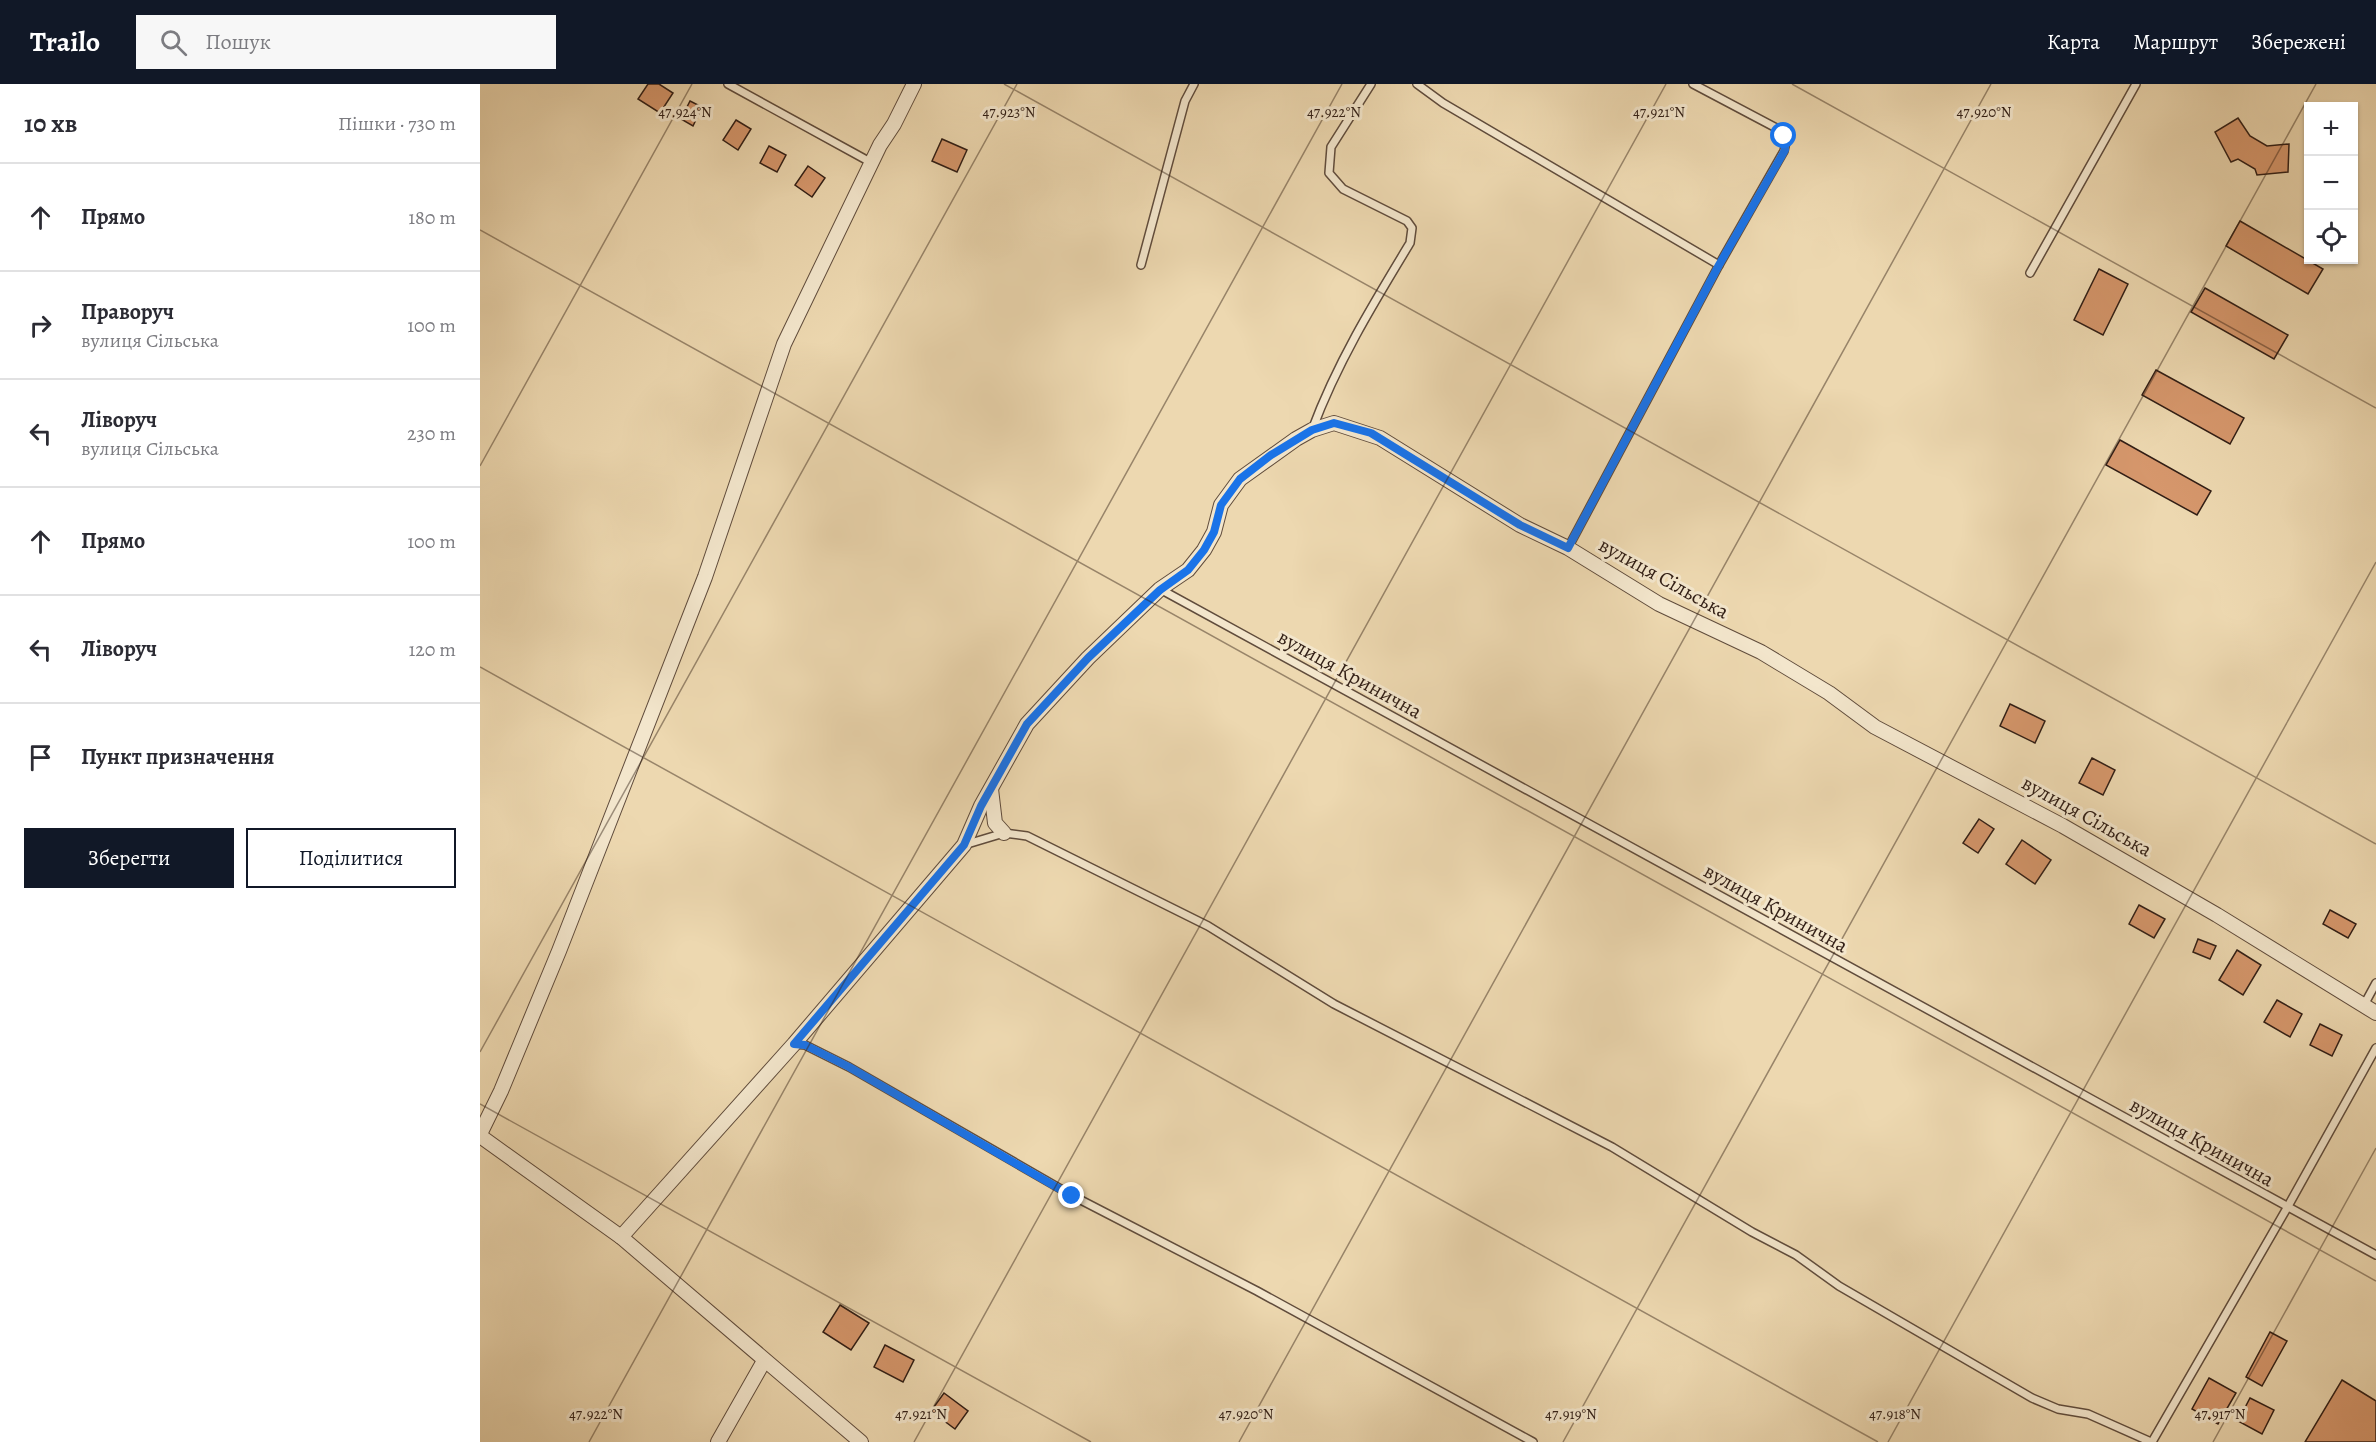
<!DOCTYPE html>
<html lang="uk">
<meta charset="utf-8">
<style>
:root{--surface:#fff;--page:#f7f7f7;--text:#2b2b33;--muted:#7c7c81;--line:#e1e1e2;--accent:#111827}
body{margin:0;font-family:Alegreya,serif;background:var(--page);color:var(--text)}
.controls{position:absolute;right:18px;top:18px;display:grid;overflow:hidden;border-radius:0px;box-shadow:0 2px 4px #0004}
.controls button{width:54px;height:54px;display:grid;place-items:center;padding:0;border:0;border-bottom:2px solid var(--line);background:var(--surface);color:var(--text);font:30px sans-serif}
.stop{position:absolute;width:18px;height:18px;margin:-14px;border:4px solid #1a73e8;border-radius:50%;background:#fff}
.stop.end{background:#1a73e8;border-color:#fff;box-shadow:0 2px 6px #0008}
.list{margin:0;padding:0;list-style:none}
h2{display:flex;justify-content:space-between;align-items:center;height:78px;margin:0;padding:0 24px;font-size:26px}
h2 small{font-size:20px;font-weight:400;color:var(--muted)}
.list li{display:grid;grid-template-columns:39px 1fr auto;gap:18px;align-items:center;box-sizing:border-box;height:108px;padding:0 24px;border-top:2px solid var(--line)}
.list b{display:block;font-size:22px;white-space:nowrap}
.list p{margin:0;font-size:20px;white-space:nowrap;color:var(--muted)}
.list em{font-size:20px;font-style:normal;color:var(--muted)}
.actions{display:flex;gap:12px;padding:18px 24px}
.actions a{flex:1;padding:14px 0;border:2px solid var(--accent);border-radius:0px;text-align:center;font-size:21px;color:var(--accent)}
.actions .main{background:var(--accent);color:#fff}
.icon{flex:none;width:33px;height:33px;fill:none;stroke:currentColor;stroke-width:2;stroke-linecap:round;stroke-linejoin:round}
.map{position:relative;flex:none;width:1896px;height:1358px;overflow:hidden}
header{display:flex;align-items:center;gap:36px;box-sizing:border-box;height:84px;padding:0 30px;background:var(--accent);color:#fff}
header strong{font-size:28px}
nav{display:flex;gap:33px;margin-inline-start:auto;font-size:21px}
.search{width:420px;height:54px;background:var(--page);display:flex;align-items:center;gap:15px;box-sizing:border-box;padding:0 21px;border-radius:0px;color:var(--muted);font-size:22px}
main{display:flex}
aside{flex:1;background:var(--surface)}
.map>svg:first-child{display:block}
</style>
<header>
<strong>Trailo</strong>
<div class="search"><svg class="icon" aria-label="search" viewBox="0 0 24 24"><circle cx="10" cy="10" r="6"/><path d="M15 15l6 6"/></svg>Пошук</div>
<nav><a>Карта</a><a>Маршрут</a><a>Збережені</a></nav>
</header>
<main>
<aside>
<h2>10 хв<small>Пішки · 730 m</small></h2>
<ul class="list">
<li><svg class="icon" aria-label="ahead" viewBox="0 0 24 24"><path d="M12 20V5M6 11l6-6 6 6"/></svg><div><b>Прямо</b></div><em>180 m</em></li>
<li><svg class="icon" aria-label="right" viewBox="0 0 24 24"><path d="M7 20v-9h11M14 6l5 5-5 5"/></svg><div><b>Праворуч</b><p>вулиця Сільська</p></div><em>100 m</em></li>
<li><svg class="icon" aria-label="left" viewBox="0 0 24 24"><path d="M17 20v-9H6M10 6l-5 5 5 5"/></svg><div><b>Ліворуч</b><p>вулиця Сільська</p></div><em>230 m</em></li>
<li><svg class="icon" aria-label="ahead" viewBox="0 0 24 24"><path d="M12 20V5M6 11l6-6 6 6"/></svg><div><b>Прямо</b></div><em>100 m</em></li>
<li><svg class="icon" aria-label="left" viewBox="0 0 24 24"><path d="M17 20v-9H6M10 6l-5 5 5 5"/></svg><div><b>Ліворуч</b></div><em>120 m</em></li>
<li><svg class="icon" aria-label="arrive" viewBox="0 0 24 24"><path d="M6 21V4h12l-3 4 3 4H6"/></svg><div><b>Пункт призначення</b></div></li>
</ul>
<div class="actions"><a class="main">Зберегти</a><a>Поділитися</a></div>
</aside>
<div class="map">
<svg width="1896" height="1358" viewBox="0 0 1896 1358">
<rect width="100%" height="100%" fill="#edd8b0"/>
<filter id="stains"><feTurbulence type="fractalNoise" baseFrequency=".00333" numOctaves="4"/><feColorMatrix values="0 0 0 0 .2 0 0 0 0 .09 0 0 0 0 .02 0 0 0 .5 -.17"/></filter>
<radialGradient id="worn" r=".72"><stop offset=".6" stop-color="#630" stop-opacity="0"/><stop offset="1" stop-color="#630" stop-opacity=".3"/></radialGradient>
<g fill="#d6976c" stroke="#311e15" stroke-width="1.5">
<polygon points="168,0 179,0 193,9 180,29 158,15"/>
<polygon points="210,17 222,23 213,42 201,35"/>
<polygon points="1758,34 1770,52 1787,62 1809,60 1808,88 1777,91 1775,85 1758,75 1751,78 1735,48"/>
<polygon points="256,36 271,45 258,66 243,56"/>
<polygon points="462,55 487,66 477,88 452,77"/>
<polygon points="289,62 306,71 297,88 280,79"/>
<polygon points="328,82 345,94 332,113 315,101"/>
<polygon points="1760,137 1843,185 1828,210 1746,162"/>
<polygon points="1619,185 1648,200 1623,251 1594,236"/>
<polygon points="1725,204 1808,251 1794,275 1711,228"/>
<polygon points="1676,286 1764,334 1750,360 1662,311"/>
<polygon points="1640,356 1731,407 1717,431 1626,381"/>
<polygon points="1530,620 1565,637 1555,659 1520,642"/>
<polygon points="1612,674 1635,686 1623,711 1599,699"/>
<polygon points="1499,735 1514,745 1498,769 1483,759"/>
<polygon points="1542,756 1571,776 1555,800 1526,780"/>
<polygon points="1659,821 1685,835 1674,854 1649,840"/>
<polygon points="1850,826 1876,840 1868,854 1843,840"/>
<polygon points="1718,855 1736,862 1730,875 1713,868"/>
<polygon points="1757,866 1781,881 1763,911 1739,896"/>
<polygon points="1797,916 1822,930 1810,953 1784,938"/>
<polygon points="1840,940 1862,951 1852,972 1830,961"/>
<polygon points="360,1221 389,1239 371,1266 343,1248"/>
<polygon points="1790,1248 1807,1257 1782,1302 1766,1293"/>
<polygon points="405,1261 434,1276 423,1298 394,1283"/>
<polygon points="1729,1294 1756,1309 1738,1340 1712,1325"/>
<polygon points="1862,1296 1896,1317 1896,1358 1825,1358"/>
<polygon points="464,1309 488,1327 475,1345 451,1327"/>
<polygon points="1770,1314 1794,1326 1782,1350 1758,1337"/>
</g>
<g fill="none" stroke-linecap="round" stroke-linejoin="round">
<defs>
<g id="service">
<polyline points="248,0 392,79"/>
<polyline points="937,0 963,19 1239,181"/>
<polyline points="661,181 705,17 714,0"/>
<polyline points="1550,189 1656,0"/>
<path d="M832,346C857,279 893,220 930,159L932,144L927,137L863,105L849,89L851,63L891,0"/>
<polyline points="1088,464 1239,181 1304,67 1306,58 1300,46 1213,0"/>
<polyline points="680,505 1896,1171"/>
<polyline points="484,761 524,749 547,752 728,842 854,920 1132,1063 1272,1148 1316,1171 1359,1202 1552,1314 1578,1325 1608,1330 1671,1358"/>
<polyline points="1884,921 1896,899"/>
<polyline points="314,960 325,961 369,983 593,1112 777,1207 1053,1358"/>
<polyline points="1672,1358 1807,1124 1896,964"/>
</g>
<g id="minor">
<polyline points="511,705 515,739 524,749"/>
<polyline points="0,1050 21,1007 79,867 225,493 304,260 400,61 414,40 434,0"/>
<polyline points="0,1052 141,1153 381,1358"/>
<polyline points="141,1153 314,960 484,761 501,722 547,640 608,574 680,505 708,486 724,466 734,448 741,421 760,395 816,355 832,346 854,339 900,354 1040,441 1088,464 1179,520 1281,568 1349,609 1395,643 1583,742 1737,831 1896,929"/>
<polyline points="238,1358 284,1277"/>
</g>
</defs>
<use href="#service" stroke="#604c3c" stroke-width="10"/>
<use href="#minor" stroke="#604c3c" stroke-width="16"/>
<use href="#service" stroke="#f3e6cc" stroke-width="7"/>
<use href="#minor" stroke="#f3e6cc" stroke-width="14"/>
</g>
<g fill="none" stroke-linecap="round" stroke-linejoin="round">
<polyline stroke="#1a73e8" stroke-width="8" points="592,1112 369,983 325,961 314,960 484,761 501,722 547,640 608,574 680,506 708,486 724,466 734,448 741,421 760,395 791,371 832,346 854,339 891,349 1040,441 1088,464 1239,181 1305,66 1304,52"/>
</g>
<path fill="none" stroke="#311e15" stroke-width="1.5" stroke-opacity="0.45" d="M524,0L1896,760M1312,0L1896,324M0,146L1896,1197M0,382L212,0M0,583L1398,1358M0,968L537,0M0,1020L611,1358M109,1358L862,0M434,1358L1186,0M759,1358L1511,0M1083,1358L1836,0M1408,1358L1896,478M1733,1358L1896,1064"/>
<g text-anchor="middle" stroke-width="6" stroke-linejoin="round" paint-order="stroke">
<g font-size="21" fill="#311e15" stroke="#f3e6cc">
<text transform="translate(1184 494) rotate(29)" y="7">вулиця Сільська</text>
<text transform="translate(870 590) rotate(29)" y="7">вулиця Кринична</text>
<text transform="translate(1607 732) rotate(29)" y="7">вулиця Сільська</text>
<text transform="translate(1296 824) rotate(29)" y="7">вулиця Кринична</text>
<text transform="translate(1722 1058) rotate(29)" y="7">вулиця Кринична</text>
</g>
</g>
<g font-size="15" text-anchor="middle" fill="#311e15" stroke="#f3e6cc" stroke-width="6" stroke-linejoin="round" paint-order="stroke">
<text x="854" y="33">47.922°N</text>
<text x="205" y="33">47.924°N</text>
<text x="529" y="33">47.923°N</text>
<text x="1179" y="33">47.921°N</text>
<text x="1504" y="33">47.920°N</text>
<text x="116" y="1335">47.922°N</text>
<text x="441" y="1335">47.921°N</text>
<text x="766" y="1335">47.920°N</text>
<text x="1091" y="1335">47.919°N</text>
<text x="1415" y="1335">47.918°N</text>
<text x="1740" y="1335">47.917°N</text>
</g>
<rect width="100%" height="100%" filter="url(#stains)"/>
<rect width="100%" height="100%" fill="url(#worn)"/>
</svg>
<div class="controls">
<button>+</button>
<button>−</button>
<button><svg class="icon" aria-label="locate" viewBox="0 0 24 24"><circle cx="12" cy="12" r="6"/><path d="M12 2v4M12 18v4M2 12h4M18 12h4"/></svg></button>
</div>
<div class="stop" style="left:1304px;top:52px"></div>
<div class="stop end" style="left:592px;top:1112px"></div>
</div>
</main>
